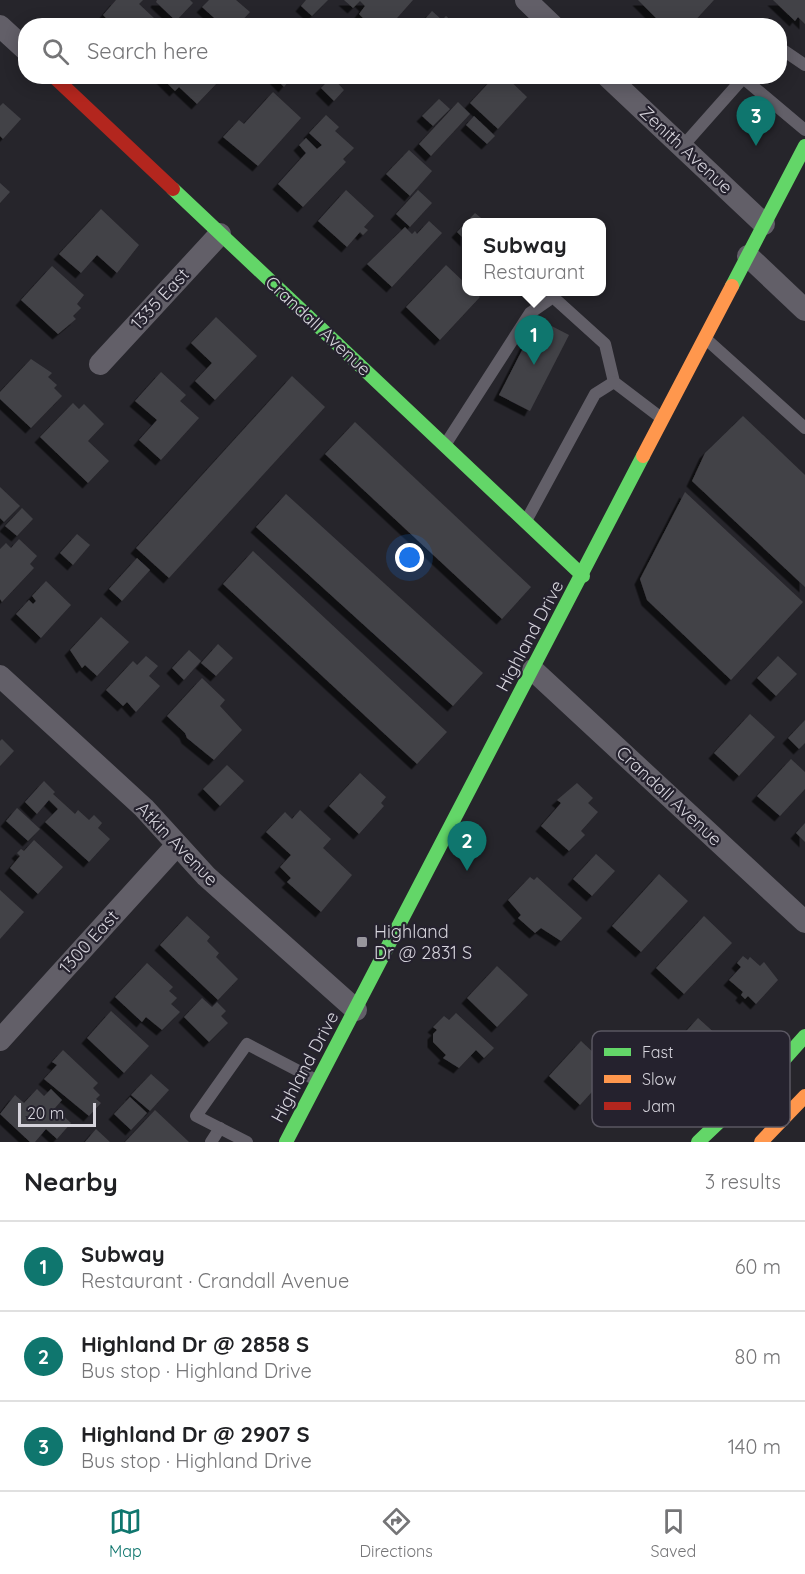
<!DOCTYPE html>
<meta charset="utf-8">
<style>
:root{--surface:#fff;--page:#f2f2f2;--text:#202124;--muted:#757577;--line:#e0e0e0;--accent:#0f766e}
body{margin:0;font-family:Quicksand,sans-serif;background:var(--page);color:var(--text)}
.scale{position:absolute;left:18px;bottom:15px;width:78px;box-sizing:border-box;padding-left:6px;border:3px solid #d5d3db;border-top:0;font-size:16px;line-height:21px;white-space:nowrap;color:#d5d3db;-webkit-text-stroke:4px #25222e;paint-order:stroke}
.you{position:absolute;left:410px;top:558px;width:21px;height:21px;margin:-15px;border:4px solid #fff;border-radius:50%;background:#1a73e8;box-shadow:0 0 0 9px #1a73e833}
.badge{display:grid;place-items:center;width:39px;height:39px;border-radius:50%;background:var(--accent);color:#fff;font-size:20px;font-weight:700}
.pin{position:absolute;translate:-50% -50px;filter:drop-shadow(0 2px 3px #0008)}
.pin::after{content:'';position:absolute;top:32px;width:21px;height:18px;background:inherit;clip-path:polygon(0 0,100% 0,50% 100%)}
.popup{position:absolute;left:462px;top:218px;width:144px;height:78px;box-sizing:border-box;display:grid;place-content:center;border-radius:12px;background:var(--surface);filter:drop-shadow(0 2px 4px #0005);font-size:20px;white-space:nowrap;color:var(--muted)}
.popup b{font-size:22px;color:var(--text)}
.popup::after{content:'';position:absolute;left:50%;top:100%;margin-left:-12px;border:12px solid transparent;border-top-color:var(--surface)}
.list{margin:0;padding:0;list-style:none}
h2{display:flex;justify-content:space-between;align-items:center;height:78px;margin:0;padding:0 24px;font-size:26px}
h2 small{font-size:20px;font-weight:400;color:var(--muted)}
.list li{display:grid;grid-template-columns:39px 1fr auto;gap:18px;align-items:center;box-sizing:border-box;height:90px;padding:0 24px;border-top:2px solid var(--line)}
.list b{display:block;font-size:22px;white-space:nowrap}
.list p{margin:0;font-size:20px;white-space:nowrap;color:var(--muted)}
.list em{font-size:20px;font-style:normal;color:var(--muted)}
.icon{flex:none;width:33px;height:33px;fill:none;stroke:currentColor;stroke-width:2;stroke-linecap:round;stroke-linejoin:round}
.map{position:relative;flex:none;width:805px;height:1142px;overflow:hidden}
.search{position:absolute;background:var(--surface);box-shadow:0 3px 15px #0003;left:18px;right:18px;top:18px;height:66px;display:flex;align-items:center;gap:15px;box-sizing:border-box;padding:0 21px;border-radius:24px;color:var(--muted);font-size:22px}
.sheet{height:348px;background:var(--surface)}
nav{display:flex;justify-content:space-around;align-items:center;box-sizing:border-box;height:84px;border-top:2px solid var(--line);background:var(--surface);font-size:16px;color:var(--muted)}
nav a{display:grid;justify-items:center;gap:3px}
nav .on{color:var(--accent)}
.map>svg:first-child{display:block}
</style>
<div class="map">
<svg width="805" height="1142" viewBox="0 0 805 1142">
<defs>
<filter id="shadow"><feDropShadow dx="-5.5" dy="5.5" stdDeviation="0" flood-color="#0009"/></filter>
</defs>
<rect width="100%" height="100%" fill="#26252b"/>
<g fill="#434247" filter="url(#shadow)">
<polygon points="116,0 143,0 139,4 154,18 147,26 110,26 112,24 103,15"/>
<polygon points="157,0 190,0 193,3 176,21 156,2"/>
<polygon points="209,0 236,0 250,12 237,26 231,26 226,20 222,25 202,7"/>
<polygon points="306,0 328,0 312,16 301,6"/>
<polygon points="344,0 413,0 390,26 380,19 371,26 359,14 365,6 360,1 353,8"/>
<polygon points="638,0 714,0 690,26 664,26"/>
<polygon points="773,0 805,0 805,24 798,17 795,21"/>
<polygon points="432,11 442,20 446,16 453,22 451,26 419,26"/>
<polygon points="160,76 214,76 219,81 197,104 179,87 175,91"/>
<polygon points="273,76 293,76 284,87"/>
<polygon points="495,76 505,76 527,97 498,129 470,103"/>
<polygon points="332,77 344,90 334,101 321,88"/>
<polygon points="273,92 301,118 258,166 223,137 239,120 244,124"/>
<polygon points="439,99 450,109 433,126 422,116"/>
<polygon points="458,102 470,114 431,156 419,144"/>
<polygon points="3,103 21,119 3,139 0,136 0,106"/>
<polygon points="326,115 339,127 335,131 354,148 343,159 346,162 303,207 278,184 306,153 299,145 306,138 317,149 322,145 309,133"/>
<polygon points="474,116 495,136 487,144 466,125"/>
<polygon points="409,150 432,171 410,196 386,174"/>
<polygon points="0,183 10,192 0,203"/>
<polygon points="346,190 374,216 364,227 368,230 363,235 360,232 347,247 318,221"/>
<polygon points="418,190 432,203 410,227 396,214"/>
<polygon points="101,209 139,245 117,273 97,255 81,273 59,254"/>
<polygon points="475,213 486,222 466,222 466,241 457,232"/>
<polygon points="429,221 442,233 392,287 367,264 405,227 412,234 415,231 417,234"/>
<polygon points="446,265 466,284 466,292 475,292 480,297 440,340 406,307"/>
<polygon points="52,266 84,295 77,304 81,308 73,316 76,319 58,334 21,300"/>
<polygon points="216,317 257,356 215,400 195,381 212,363 191,343"/>
<polygon points="538,319 569,335 530,411 499,395"/>
<polygon points="31,359 52,373 48,377 57,385 54,388 62,396 31,428 0,399 0,392"/>
<polygon points="161,372 186,395 180,401 199,418 161,460 139,440 157,420 135,401"/>
<polygon points="292,376 325,407 169,578 136,548"/>
<polygon points="73,403 79,409 84,404 104,424 88,441 109,461 88,483 40,437"/>
<polygon points="743,416 805,475 805,587 692,481 705,453"/>
<polygon points="355,422 531,587 502,619 325,454"/>
<polygon points="0,487 20,506 4,522 0,518"/>
<polygon points="685,492 803,602 731,680 647,600 640,579"/>
<polygon points="286,494 483,673 453,706 256,527"/>
<polygon points="22,508 33,519 17,536 5,526"/>
<polygon points="77,534 90,545 73,565 60,553"/>
<polygon points="19,539 37,556 30,564 34,568 2,602 0,599 0,549 6,543 11,548"/>
<polygon points="253,551 447,732 417,764 223,584"/>
<polygon points="137,558 150,570 122,601 109,589"/>
<polygon points="46,581 71,605 41,638 16,614 29,600 33,604 36,601 32,596"/>
<polygon points="101,617 129,642 97,676 85,665 82,668 70,650"/>
<polygon points="218,644 233,658 216,676 201,663"/>
<polygon points="189,650 201,661 184,680 172,668"/>
<polygon points="146,656 158,666 149,676 160,686 136,712 127,702 123,706 106,690 133,661 137,665"/>
<polygon points="778,656 797,674 776,696 757,678"/>
<polygon points="202,678 225,700 220,706 242,730 214,760 187,738 185,733 167,716"/>
<polygon points="750,714 775,737 739,776 714,753"/>
<polygon points="805,720 805,743 799,749 788,738"/>
<polygon points="2,739 14,751 0,766 0,741"/>
<polygon points="791,759 805,772 805,789 780,816 757,796"/>
<polygon points="227,765 244,781 220,806 203,789"/>
<polygon points="360,773 386,797 381,803 384,806 359,834 329,806"/>
<polygon points="44,781 55,792 53,794 75,814 78,810 89,820 94,815 102,823 98,828 110,839 89,862 45,822 58,809 49,800 37,814 25,802"/>
<polygon points="577,783 593,798 588,803 598,812 581,831 585,835 569,851 541,826 561,803 557,800"/>
<polygon points="17,808 40,829 28,841 6,821"/>
<polygon points="300,810 331,839 323,848 352,875 321,912 287,882 291,878 280,867 291,855 266,832 285,812 292,819"/>
<polygon points="805,823 805,842 796,833"/>
<polygon points="34,840 63,867 38,894 10,868 20,856 17,853 21,849 24,851"/>
<polygon points="596,854 615,871 592,896 573,879"/>
<polygon points="659,874 688,901 641,952 612,926"/>
<polygon points="530,877 534,880 537,877 582,918 561,941 541,928 535,933 518,918 521,915 508,900"/>
<polygon points="0,890 24,912 0,939"/>
<polygon points="187,916 210,937 207,941 219,953 216,957 238,979 218,1000 160,945"/>
<polygon points="704,916 732,943 684,994 656,968"/>
<polygon points="743,956 748,960 750,957 760,966 764,962 778,980 756,1004 748,996 745,999 741,995 743,992 729,980 741,967 737,963"/>
<polygon points="147,963 173,987 169,991 177,998 171,1004 180,1012 162,1030 146,1017 142,1022 115,997"/>
<polygon points="497,966 528,995 497,1027 467,998"/>
<polygon points="202,998 212,1007 217,1002 226,1011 221,1016 228,1023 209,1042 184,1017"/>
<polygon points="111,1011 149,1046 124,1073 87,1038"/>
<polygon points="456,1013 494,1048 484,1058 476,1050 459,1068 443,1058 446,1055 433,1042 433,1034 437,1030 433,1027 444,1016 449,1020"/>
<polygon points="698,1018 718,1036 671,1087 652,1069"/>
<polygon points="581,1041 612,1070 580,1105 549,1076"/>
<polygon points="63,1050 98,1083 93,1088 100,1095 96,1099 101,1103 89,1116 44,1079 57,1065 52,1062"/>
<polygon points="151,1074 169,1090 150,1111 131,1095"/>
<polygon points="37,1089 44,1096 51,1089 62,1100 55,1108 71,1123 57,1139 46,1129 35,1142 30,1142 0,1114 15,1095 24,1103"/>
<polygon points="130,1097 147,1113 131,1130 114,1114"/>
<polygon points="155,1110 189,1142 125,1142"/>
<polygon points="96,1129 110,1142 85,1142"/>
</g>
<g fill="none" stroke-linecap="round" stroke-linejoin="round">
<g stroke="#625f68" stroke-width="12">
<polyline points="780,48 805,65"/>
<polyline points="743,78 805,130"/>
<polyline points="682,147 745,76"/>
<polyline points="706,339 805,428"/>
<polyline points="445,445 530,313 553,297 605,344 614,382 660,417"/>
<polyline points="526,521 595,394 614,382"/>
<polyline points="211,1142 220,1128"/>
<polyline points="247,1142 196,1116 247,1044 316,1080"/>
</g>
<g stroke="#625f68" stroke-width="22">
<polyline points="526,0 553,26"/>
<polyline points="0,26 26,50"/>
<polyline points="607,76 764,224"/>
<polyline points="748,256 805,310"/>
<polyline points="100,364 220,234"/>
<polyline points="533,670 805,922"/>
<polyline points="0,676 144,808 206,876 356,1010"/>
<polyline points="0,1040 177,845"/>
</g>
<g stroke="#63d668" stroke-width="14">
<polyline points="173,189 583,576"/>
<polyline points="732,286 805,146"/>
<polyline points="286,1142 643,456"/>
<polyline points="698,1142 780,1064 805,1036"/>
</g>
<g stroke="#ff974d" stroke-width="14">
<polyline points="643,456 732,286"/>
<polyline points="761,1142 805,1096"/>
</g>
<polyline stroke="#b3261e" stroke-width="14" points="53,76 173,189"/>
</g>
<rect fill="#98969d" stroke="#25222e" stroke-width="2" x="356" y="936" width="12" height="12" rx="3"/>
<g text-anchor="middle" stroke-width="4.5" stroke-linejoin="round" paint-order="stroke">
<g font-size="18" fill="#d5d3db" stroke="#25222e">
<text transform="translate(686 150) rotate(43)" y="6">Zenith Avenue</text>
<text transform="translate(160 299) rotate(-47)" y="6">1335 East</text>
<text transform="translate(318 326) rotate(43)" y="6">Crandall Avenue</text>
<text transform="translate(530 636) rotate(-62)" y="6">Highland Drive</text>
<text transform="translate(669 796) rotate(43)" y="6">Crandall Avenue</text>
<text transform="translate(177 844) rotate(46)" y="6">Atkin Avenue</text>
<text transform="translate(89 942) rotate(-48)" y="6">1300 East</text>
<text transform="translate(305 1067) rotate(-62)" y="6">Highland Drive</text>
</g>
<g font-size="18" fill="#d5d3db" stroke="#25222e" text-anchor="start">
<text x="374" y="938">Highland<tspan x="374" dy="21">Dr @ 2831 S</tspan></text>
</g>
</g>
<rect x="592" y="1031" width="198" height="96" rx="9" fill="#25222e" stroke="#5a5762" stroke-width="1.5"/>
<rect x="604" y="1048" width="27" height="8" fill="#63d668"/>
<rect x="604" y="1075" width="27" height="8" fill="#ff974d"/>
<rect x="604" y="1102" width="27" height="8" fill="#b3261e"/>
<g font-size="16" fill="#d5d3db">
<text x="642" y="1058">Fast</text>
<text x="642" y="1085">Slow</text>
<text x="642" y="1112">Jam</text>
</g>
</svg>
<div class="scale">20 m</div>
<div class="you"></div>
<div class="pin badge" style="left:534px;top:365px">1</div>
<div class="popup"><b>Subway</b>Restaurant</div>
<div class="pin badge" style="left:467px;top:871px">2</div>
<div class="pin badge" style="left:756px;top:146px">3</div>
<div class="search"><svg class="icon" aria-label="search" viewBox="0 0 24 24"><circle cx="10" cy="10" r="6"/><path d="M15 15l6 6"/></svg>Search here</div>
</div>
<section class="sheet">
<h2>Nearby<small>3 results</small></h2>
<ul class="list">
<li><span class="badge">1</span><div><b>Subway</b><p>Restaurant · Crandall Avenue</p></div><em>60 m</em></li>
<li><span class="badge">2</span><div><b>Highland Dr @ 2858 S</b><p>Bus stop · Highland Drive</p></div><em>80 m</em></li>
<li><span class="badge">3</span><div><b>Highland Dr @ 2907 S</b><p>Bus stop · Highland Drive</p></div><em>140 m</em></li>
</ul>
</section>
<nav>
<a class="on"><svg class="icon" aria-label="map" viewBox="0 0 24 24"><path d="M3 6l6-2 6 2 6-2v14l-6 2-6-2-6 2zM9 4v14M15 6v14"/></svg>Map</a>
<a><svg class="icon" aria-label="directions" viewBox="0 0 24 24"><path d="M12 3l9 9-9 9-9-9zM9 14v-3h6M13 9l2 2-2 2"/></svg>Directions</a>
<a><svg class="icon" aria-label="saved" viewBox="0 0 24 24"><path d="M7 4h10v16l-5-4-5 4z"/></svg>Saved</a>
</nav>
